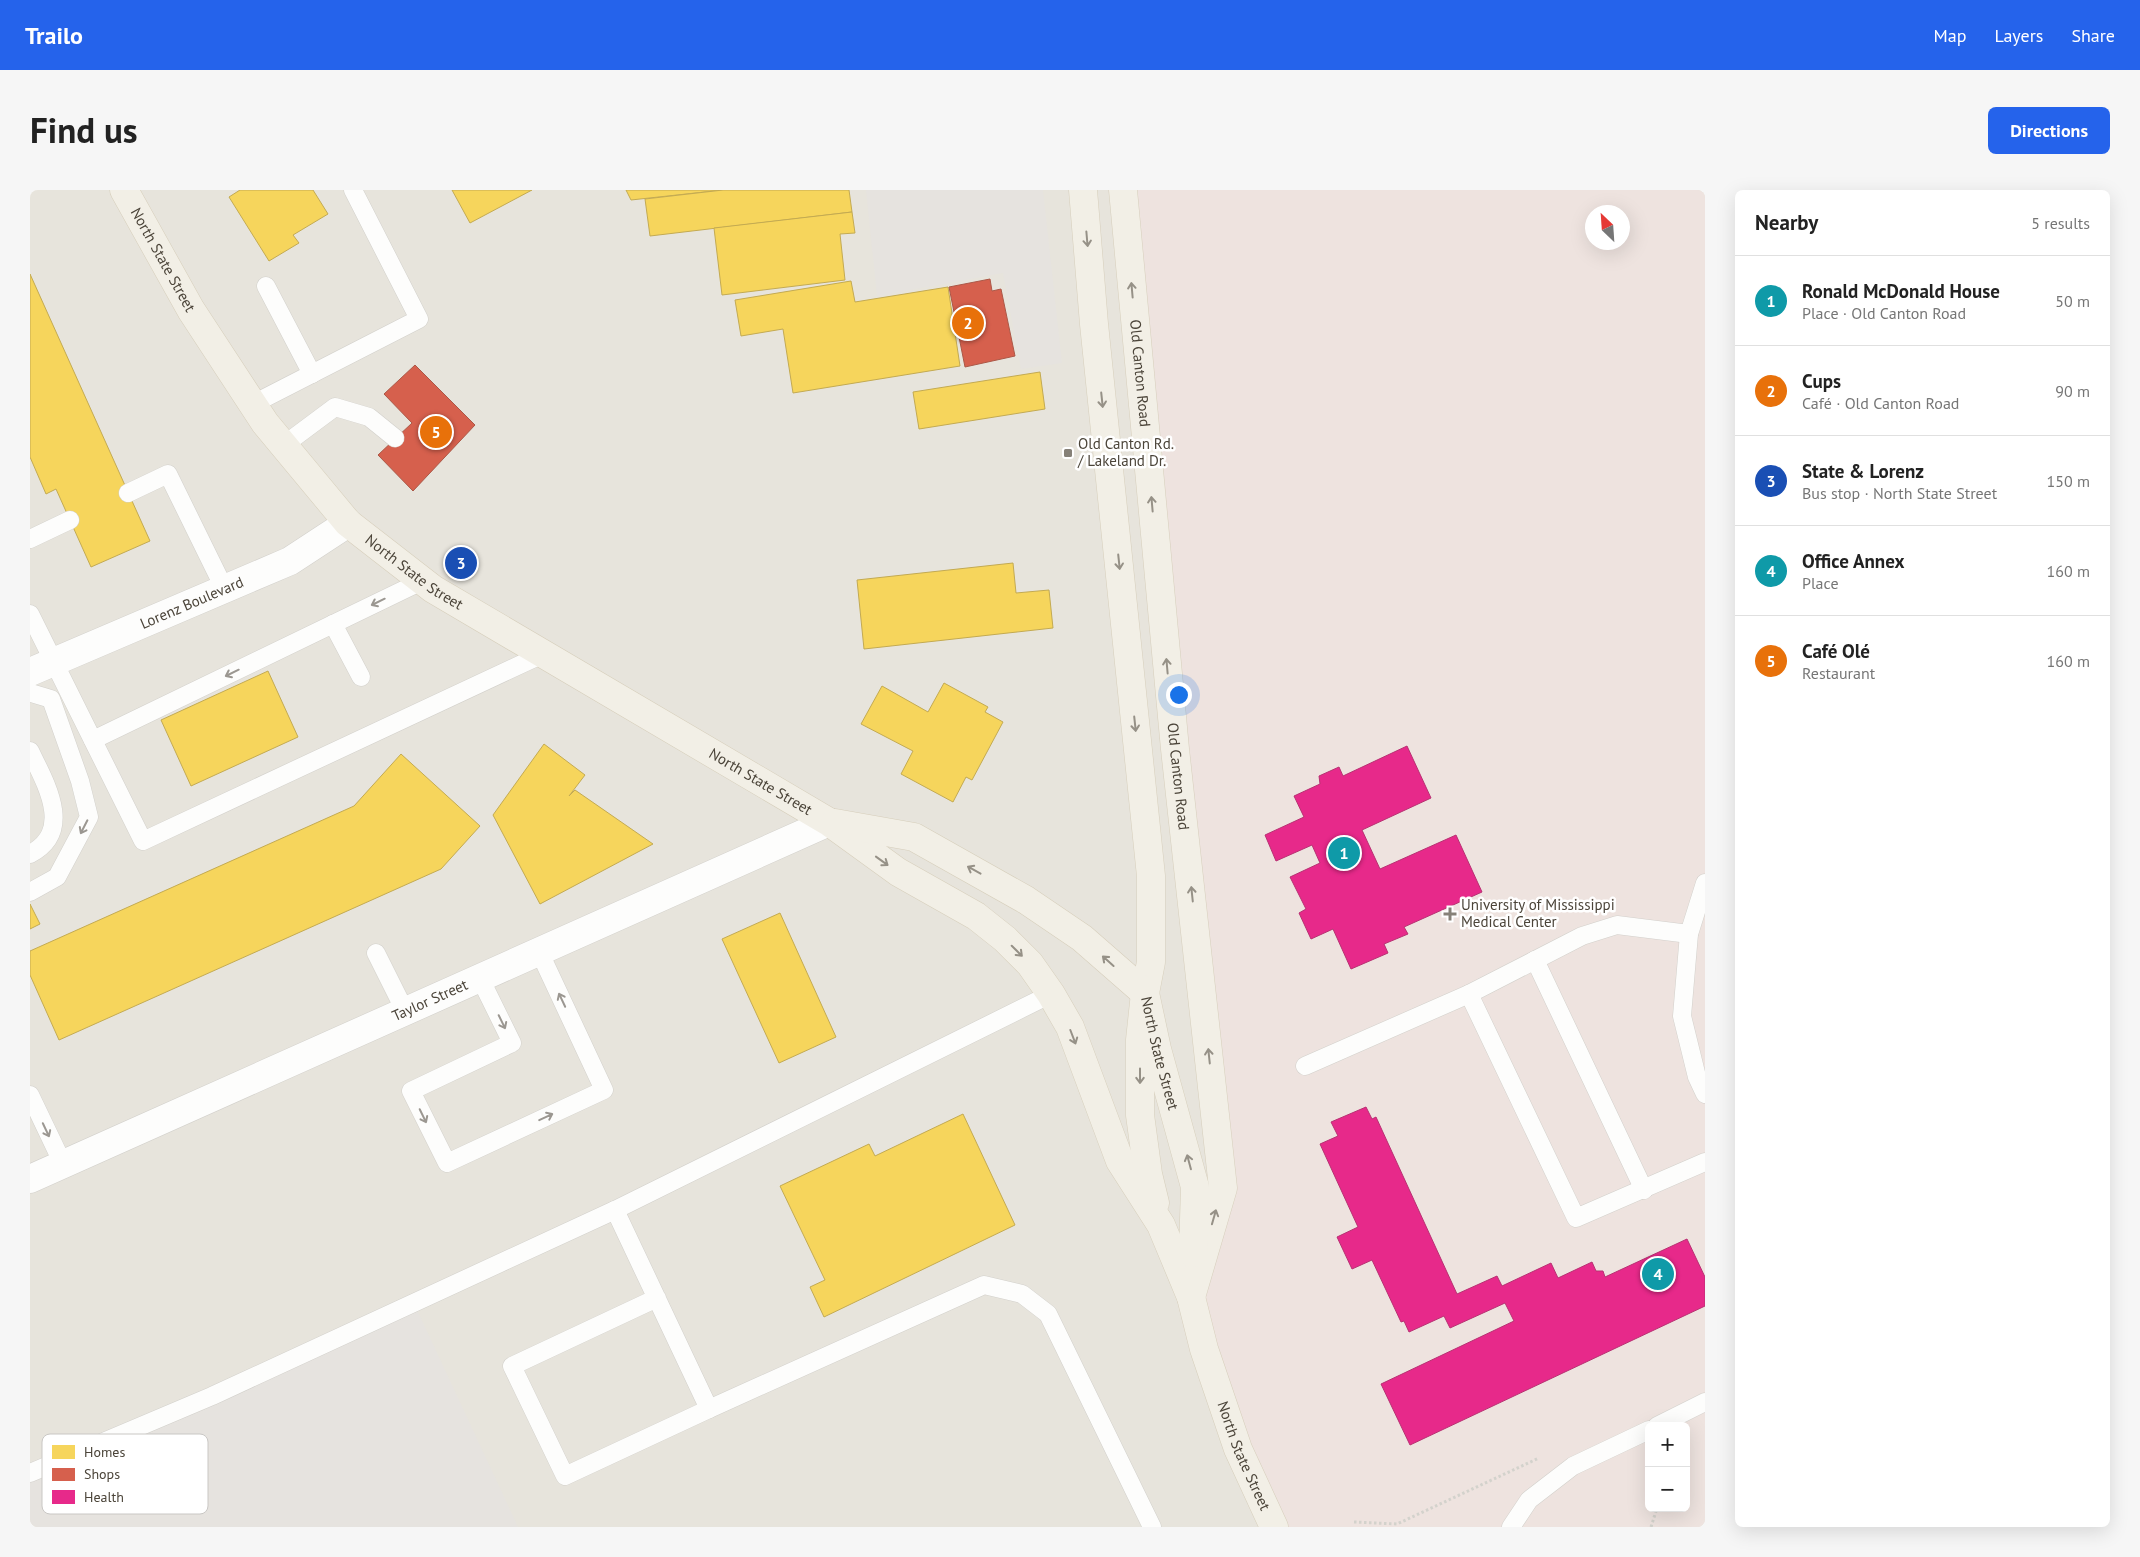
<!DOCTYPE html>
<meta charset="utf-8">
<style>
:root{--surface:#fff;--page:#f6f6f6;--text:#222;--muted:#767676;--line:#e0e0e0;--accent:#2563eb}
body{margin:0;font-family:"PT Sans",sans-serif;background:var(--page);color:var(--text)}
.controls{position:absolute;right:15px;bottom:15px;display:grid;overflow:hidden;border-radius:8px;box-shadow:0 5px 20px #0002}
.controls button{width:45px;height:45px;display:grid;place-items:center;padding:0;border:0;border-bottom:1px solid var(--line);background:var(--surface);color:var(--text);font:25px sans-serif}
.compass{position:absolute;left:1555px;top:15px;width:45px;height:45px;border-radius:50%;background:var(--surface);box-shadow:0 5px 20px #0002;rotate:335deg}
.you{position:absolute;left:1148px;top:504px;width:18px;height:18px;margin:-12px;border:4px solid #fff;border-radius:50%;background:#1a73e8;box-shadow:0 0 0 8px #1a73e833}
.badge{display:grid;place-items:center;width:32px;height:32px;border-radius:50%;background:var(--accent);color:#fff;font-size:16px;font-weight:700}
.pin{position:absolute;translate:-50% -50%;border:2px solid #fff;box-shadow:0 1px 5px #0006}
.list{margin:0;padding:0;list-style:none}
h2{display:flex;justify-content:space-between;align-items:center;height:65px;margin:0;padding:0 20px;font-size:21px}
h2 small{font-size:16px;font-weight:400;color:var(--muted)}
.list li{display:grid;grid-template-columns:32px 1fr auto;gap:15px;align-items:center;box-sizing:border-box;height:90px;padding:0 20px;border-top:1px solid var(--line)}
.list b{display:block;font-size:19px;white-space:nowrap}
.list p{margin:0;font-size:16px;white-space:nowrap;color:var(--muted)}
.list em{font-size:16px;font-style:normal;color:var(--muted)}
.map{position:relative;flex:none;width:1675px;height:1337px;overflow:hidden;border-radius:8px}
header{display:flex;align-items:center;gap:30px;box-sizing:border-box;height:70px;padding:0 25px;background:var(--accent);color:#fff}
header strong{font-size:24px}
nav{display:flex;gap:28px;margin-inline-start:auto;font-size:18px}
.intro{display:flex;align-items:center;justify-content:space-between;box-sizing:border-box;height:120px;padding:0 30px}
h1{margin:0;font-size:35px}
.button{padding:12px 22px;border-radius:8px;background:var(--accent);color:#fff;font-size:18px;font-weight:700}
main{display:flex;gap:30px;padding:0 30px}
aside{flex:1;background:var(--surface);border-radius:8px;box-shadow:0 5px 20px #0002}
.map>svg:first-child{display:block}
</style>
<header>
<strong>Trailo</strong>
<nav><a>Map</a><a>Layers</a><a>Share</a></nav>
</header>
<div class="intro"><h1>Find us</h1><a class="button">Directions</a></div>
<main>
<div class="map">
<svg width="1675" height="1337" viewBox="0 0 1675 1337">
<rect width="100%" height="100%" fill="#f4f2ee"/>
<path fill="#e7e4dc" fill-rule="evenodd" d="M0,0H1675V1337H0ZM1562,22H1592V52H1562ZM1619,1236H1656V1318H1619Z"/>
<path fill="#eee3df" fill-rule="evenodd" d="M1093,0H1675V1337H1244L1161,1107L1193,997ZM1562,22H1592V52H1562ZM1619,1236H1656V1318H1619Z"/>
<g fill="#e6e3df">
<polygon points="836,0 1013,0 1032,173 991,179 973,83 847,106"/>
<polygon points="380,1105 488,1337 0,1337 0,1282"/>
</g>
<g fill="#f6d55c" stroke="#c3aa52">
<polygon points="210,0 283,0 298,24 263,45 269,53 239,71 199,7"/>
<polygon points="422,0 502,0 440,33"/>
<polygon points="596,0 693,0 601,10"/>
<polygon points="693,0 819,0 822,22 620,46 615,9"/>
<polygon points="822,22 825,43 810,44 815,90 692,105 684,38"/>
<polygon points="0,84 120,351 61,377 26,299 16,304 0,267"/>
<polygon points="821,91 825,112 918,97 930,176 763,203 753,139 711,146 705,110"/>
<polygon points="1010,182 1015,219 889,239 883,202"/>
<polygon points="983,373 986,403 1019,400 1023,438 834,459 827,390"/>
<polygon points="238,481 268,547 161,596 131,530"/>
<polygon points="914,493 958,517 955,522 973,532 942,590 936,587 923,612 871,584 883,561 831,534 852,496 898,522"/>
<polygon points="514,554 555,585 539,606 545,600 623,654 510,714 463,625"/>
<polygon points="371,564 450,636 411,679 29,850 0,785 0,761 324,616"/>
<polygon points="0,714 10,734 0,739"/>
<polygon points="750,723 806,847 749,873 692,749"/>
<polygon points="933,924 985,1035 794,1127 780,1097 795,1090 750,996 839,954 845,966"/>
</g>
<g fill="#d6604d" stroke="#ac5847">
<polygon points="960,89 962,101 971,99 985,166 935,177 919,97"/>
<polygon points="385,175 445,235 383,301 348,265 382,233 354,204"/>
</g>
<g fill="#e7298a" stroke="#b83172">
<polygon points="1377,556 1401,608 1332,640 1350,679 1426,645 1452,702 1374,737 1378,744 1354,754 1358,763 1321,779 1303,739 1281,749 1269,723 1276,719 1260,687 1290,673 1282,655 1246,671 1235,645 1274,627 1264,606 1290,594 1289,586 1309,577 1313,586"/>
<polygon points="1336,917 1342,929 1346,927 1427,1104 1467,1086 1472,1096 1521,1073 1528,1088 1562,1072 1566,1081 1573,1081 1575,1087 1657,1049 1675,1087 1675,1116 1380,1255 1351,1194 1484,1131 1475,1113 1420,1138 1414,1126 1379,1142 1374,1131 1371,1132 1342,1070 1322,1079 1307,1047 1328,1037 1290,954 1308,946 1301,932"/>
</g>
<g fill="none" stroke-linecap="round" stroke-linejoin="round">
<defs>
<g id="lane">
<polyline points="236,96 282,184"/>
<polyline points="223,214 389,129 323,0"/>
<polyline points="254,255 305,217 339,227 365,248"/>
<polyline points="98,303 138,284 195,400"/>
<polyline points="0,349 40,330"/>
<polyline points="0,424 113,651 513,464"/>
<polyline points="303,434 331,487"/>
<polyline points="63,550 392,391"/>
<path d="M0,561C16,594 44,641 0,664"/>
<polyline points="1675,693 1659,744 1652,826 1667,887 1675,904"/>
<polyline points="0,702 27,687 59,627 50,591 21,509 1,503"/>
<polyline points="1659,744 1587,735 1552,746 1439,804 1546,1028 1675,972"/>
<polyline points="346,763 375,821"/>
<polyline points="1505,770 1614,1000"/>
<polyline points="450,788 482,853 381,901 417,973 574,900 509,761"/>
<polyline points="1275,876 1439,804"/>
<polyline points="0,905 33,974"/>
<path d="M585,1020C616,1086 648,1153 679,1219L535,1286L482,1176L627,1108"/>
<polyline points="679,1219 954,1095 992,1104 1018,1124 1122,1337"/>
<polyline points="1627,1236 1675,1212"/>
<polyline points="0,1283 182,1206 585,1020 1021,804"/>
<polyline points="1481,1337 1499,1310 1543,1276 1619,1240"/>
</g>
<g id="street">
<path id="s1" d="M0,482L260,371L318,333"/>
<path id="s2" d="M0,989L799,632"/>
</g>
<g id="primary">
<path id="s3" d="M94,0L161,120L235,233L318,333L403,399L799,632L868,682L946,726L975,749L1000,774L1021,804L1040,837L1090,971L1131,1035L1161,1107L1174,1159L1208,1259L1244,1337"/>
<polyline points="1053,0 1064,134 1121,686 1121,772 1115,803 1110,850 1110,925 1118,984 1125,1013"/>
<path id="s4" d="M1093,0L1145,559L1193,998L1161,1107"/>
<path id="s5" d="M805,633L884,647L996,710L1052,748L1115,803L1127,859L1165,997L1163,1063"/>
</g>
</defs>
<use href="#lane" stroke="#d2d0cb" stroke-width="19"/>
<use href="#street" stroke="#d2d0cb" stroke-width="29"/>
<use href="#primary" stroke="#d6cebb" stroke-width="29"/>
<g stroke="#d3d2cc" stroke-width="3" stroke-dasharray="2.5 2.5" stroke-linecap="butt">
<polyline points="1324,1332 1367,1334 1509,1268"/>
<polyline points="1621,1337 1627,1318"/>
</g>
<use href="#lane" stroke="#fdfdfc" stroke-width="18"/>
<use href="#street" stroke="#fdfdfc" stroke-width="28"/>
<use href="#primary" stroke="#f2efe6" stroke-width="28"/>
</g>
<defs><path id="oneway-shaft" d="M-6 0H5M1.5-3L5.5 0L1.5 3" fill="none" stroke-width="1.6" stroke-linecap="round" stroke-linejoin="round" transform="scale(1.25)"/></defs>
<g stroke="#969187">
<use href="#oneway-shaft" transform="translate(1057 49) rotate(85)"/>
<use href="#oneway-shaft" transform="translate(1102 100) rotate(-95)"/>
<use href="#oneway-shaft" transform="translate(1072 210) rotate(84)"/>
<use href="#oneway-shaft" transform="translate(1122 314) rotate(-95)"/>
<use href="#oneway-shaft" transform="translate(1089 372) rotate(84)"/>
<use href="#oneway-shaft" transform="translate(1137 476) rotate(-95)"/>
<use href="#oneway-shaft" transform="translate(1105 534) rotate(84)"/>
<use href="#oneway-shaft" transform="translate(852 671) rotate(36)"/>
<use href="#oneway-shaft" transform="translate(944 680) rotate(-151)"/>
<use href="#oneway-shaft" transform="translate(1162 704) rotate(-96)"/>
<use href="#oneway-shaft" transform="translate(987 761) rotate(45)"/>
<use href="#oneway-shaft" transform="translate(1078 771) rotate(-138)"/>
<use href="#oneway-shaft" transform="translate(1043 847) rotate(69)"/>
<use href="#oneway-shaft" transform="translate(1179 866) rotate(-96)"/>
<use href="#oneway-shaft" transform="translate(1110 886) rotate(90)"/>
<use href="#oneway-shaft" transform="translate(1159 972) rotate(-105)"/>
<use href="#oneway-shaft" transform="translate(1184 1027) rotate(-74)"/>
</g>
<g stroke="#9b9791">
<use href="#oneway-shaft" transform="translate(348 412) rotate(154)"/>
<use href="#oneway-shaft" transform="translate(202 483) rotate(154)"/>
<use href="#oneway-shaft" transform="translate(54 637) rotate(117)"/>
<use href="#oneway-shaft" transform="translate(532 810) rotate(-115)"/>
<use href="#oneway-shaft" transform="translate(472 832) rotate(64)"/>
<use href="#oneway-shaft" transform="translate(393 926) rotate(64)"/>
<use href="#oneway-shaft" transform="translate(516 927) rotate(-25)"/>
<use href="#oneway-shaft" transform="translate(16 940) rotate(65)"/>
</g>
<g fill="#868178" stroke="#fff" stroke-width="2">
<rect x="1033" y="258" width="10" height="10" rx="2.5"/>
<path d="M1417.5 716.5h5v5h5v5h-5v5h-5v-5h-5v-5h5z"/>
</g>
<g text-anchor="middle" stroke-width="5" stroke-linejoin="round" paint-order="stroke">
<g font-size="15" fill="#4b4439" stroke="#fff">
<text dy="5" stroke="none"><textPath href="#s3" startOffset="80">North State Street</textPath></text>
<text dy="5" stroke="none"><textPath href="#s4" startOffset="184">Old Canton Road</textPath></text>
<text dy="5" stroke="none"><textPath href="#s3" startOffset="485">North State Street</textPath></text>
<text dy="5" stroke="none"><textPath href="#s1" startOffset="176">Lorenz Boulevard</textPath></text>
<text dy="5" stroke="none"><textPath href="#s4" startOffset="589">Old Canton Road</textPath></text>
<text dy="5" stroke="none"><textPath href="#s3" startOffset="890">North State Street</textPath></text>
<text dy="5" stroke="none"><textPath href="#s2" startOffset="438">Taylor Street</textPath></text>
<text dy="5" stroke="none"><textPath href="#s5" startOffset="422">North State Street</textPath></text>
<text dy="5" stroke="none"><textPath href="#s3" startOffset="1756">North State Street</textPath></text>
</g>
<g font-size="15" fill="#4b4439" stroke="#fff" text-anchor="start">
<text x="1048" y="259">Old Canton Rd.<tspan x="1048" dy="17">/ Lakeland Dr.</tspan></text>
<text x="1431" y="720">University of Mississippi<tspan x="1431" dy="17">Medical Center</tspan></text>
</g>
</g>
<rect x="12" y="1244" width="166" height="80" rx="8" fill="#fff" stroke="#c9c7c4" stroke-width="1"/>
<rect x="22" y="1255" width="23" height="14" fill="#f6d55c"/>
<rect x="22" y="1278" width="23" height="13" fill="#d6604d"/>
<rect x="22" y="1300" width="23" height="14" fill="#e7298a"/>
<g font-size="14" fill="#4b4439">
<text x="54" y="1267">Homes</text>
<text x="54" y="1289">Shops</text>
<text x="54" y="1312">Health</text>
</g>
</svg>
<div class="controls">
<button>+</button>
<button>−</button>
</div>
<svg class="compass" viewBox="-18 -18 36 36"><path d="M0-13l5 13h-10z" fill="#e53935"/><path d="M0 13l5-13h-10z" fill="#767676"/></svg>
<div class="you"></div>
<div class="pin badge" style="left:1314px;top:663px;background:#0f9aa8">1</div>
<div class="pin badge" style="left:938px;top:133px;background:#e8710a">2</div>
<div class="pin badge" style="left:431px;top:373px;background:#1a4fb4">3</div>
<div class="pin badge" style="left:1628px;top:1084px;background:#0f9aa8">4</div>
<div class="pin badge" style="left:406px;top:242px;background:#e8710a">5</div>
</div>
<aside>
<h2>Nearby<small>5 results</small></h2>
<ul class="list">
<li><span class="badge" style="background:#0f9aa8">1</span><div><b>Ronald McDonald House</b><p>Place · Old Canton Road</p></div><em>50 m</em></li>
<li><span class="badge" style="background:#e8710a">2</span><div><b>Cups</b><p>Café · Old Canton Road</p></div><em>90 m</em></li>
<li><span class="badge" style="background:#1a4fb4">3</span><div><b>State &amp; Lorenz</b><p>Bus stop · North State Street</p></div><em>150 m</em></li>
<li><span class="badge" style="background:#0f9aa8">4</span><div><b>Office Annex</b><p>Place</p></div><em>160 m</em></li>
<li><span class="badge" style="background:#e8710a">5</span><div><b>Café Olé</b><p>Restaurant</p></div><em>160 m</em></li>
</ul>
</aside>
</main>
